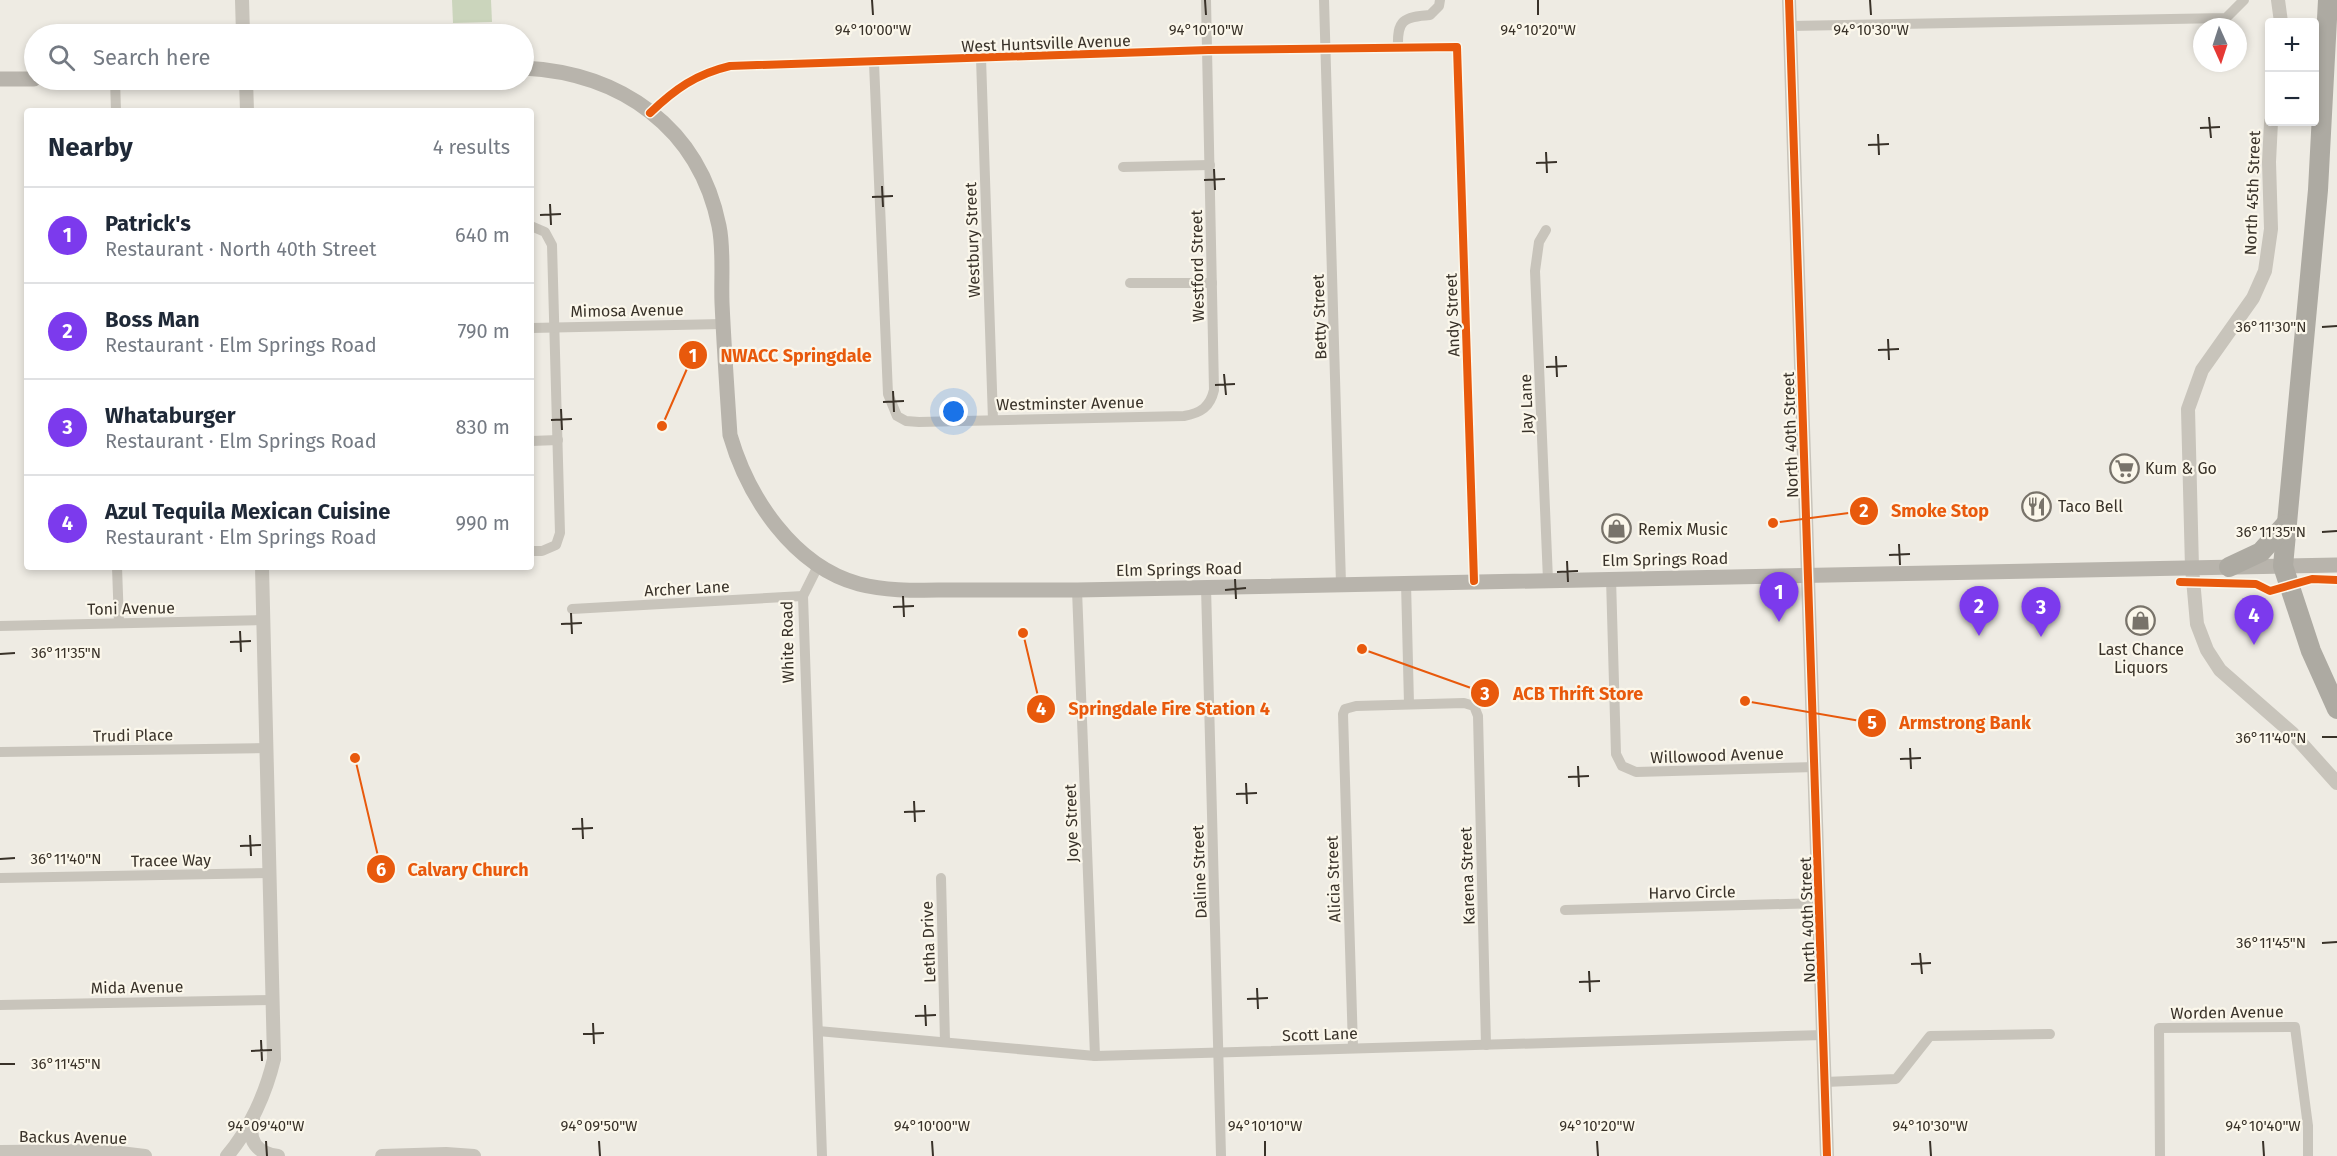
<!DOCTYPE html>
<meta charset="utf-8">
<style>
:root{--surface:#fff;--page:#f6f6f7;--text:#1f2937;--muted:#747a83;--line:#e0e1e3;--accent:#7c3aed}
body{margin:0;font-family:"Fira Sans",sans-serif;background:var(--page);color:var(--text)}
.controls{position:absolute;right:18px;top:18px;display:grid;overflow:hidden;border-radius:6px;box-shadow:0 3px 9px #0003}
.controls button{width:54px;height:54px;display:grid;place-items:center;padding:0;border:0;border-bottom:2px solid var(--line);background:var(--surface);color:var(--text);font:30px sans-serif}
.compass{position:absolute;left:2193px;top:18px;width:54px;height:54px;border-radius:50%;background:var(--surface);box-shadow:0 3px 9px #0003;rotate:177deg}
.you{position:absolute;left:954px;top:412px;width:21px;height:21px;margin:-15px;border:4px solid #fff;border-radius:50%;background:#1a73e8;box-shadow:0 0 0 9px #1a73e833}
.badge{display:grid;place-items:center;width:39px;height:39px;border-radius:50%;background:var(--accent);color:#fff;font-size:20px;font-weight:700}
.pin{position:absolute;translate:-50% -50px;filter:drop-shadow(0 2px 3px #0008)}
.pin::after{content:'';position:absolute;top:32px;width:21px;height:18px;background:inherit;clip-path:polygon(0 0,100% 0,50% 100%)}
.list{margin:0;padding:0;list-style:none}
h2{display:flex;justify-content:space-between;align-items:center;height:78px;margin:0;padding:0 24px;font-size:26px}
h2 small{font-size:20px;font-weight:400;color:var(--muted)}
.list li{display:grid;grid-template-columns:39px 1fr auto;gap:18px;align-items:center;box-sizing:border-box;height:96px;padding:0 24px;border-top:2px solid var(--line)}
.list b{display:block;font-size:22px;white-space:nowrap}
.list p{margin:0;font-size:20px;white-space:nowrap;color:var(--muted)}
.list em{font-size:20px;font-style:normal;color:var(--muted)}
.icon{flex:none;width:33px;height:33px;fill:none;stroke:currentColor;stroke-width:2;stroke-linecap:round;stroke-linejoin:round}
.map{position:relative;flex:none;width:2337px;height:1156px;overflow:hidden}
.search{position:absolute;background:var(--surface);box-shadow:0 3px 9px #0003;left:24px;top:24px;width:510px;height:66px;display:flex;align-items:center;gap:15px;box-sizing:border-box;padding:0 21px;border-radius:33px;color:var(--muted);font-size:22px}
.panel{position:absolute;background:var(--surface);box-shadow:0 3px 9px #0003;left:24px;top:108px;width:510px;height:462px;border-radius:6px}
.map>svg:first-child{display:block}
</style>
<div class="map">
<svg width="2337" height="1156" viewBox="0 0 2337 1156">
<rect width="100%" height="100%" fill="#eeebe3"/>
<polygon fill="#cbd5bc" points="452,0 491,0 492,22 453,23"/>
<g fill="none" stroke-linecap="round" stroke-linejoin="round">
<g stroke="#c8c4bb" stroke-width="10">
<polyline points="1324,0 1341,584"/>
<polyline points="1790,26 2226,18 2244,0"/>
<path d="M1398,48C1397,20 1403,17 1430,15L1439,6L1440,0"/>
<polyline points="981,58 993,420"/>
<path d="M874,63L888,394L897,416L906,421L919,422L1184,416C1201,413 1210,407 1214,390L1206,0"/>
<polyline points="115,80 116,111"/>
<path d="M650,113C675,89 696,74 730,66L1208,50L1457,47L1474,581"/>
<polyline points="1123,167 1210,165"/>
<polyline points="531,226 545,232 552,245 560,533 556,545 542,551 531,551"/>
<polyline points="1546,230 1539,242 1535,271 1548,580"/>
<polyline points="1130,283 1212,283"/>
<polyline points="531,328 723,324"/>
<polyline points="531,441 558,440"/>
<polyline points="819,564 803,596 822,1156"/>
<polyline points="117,567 119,623"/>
<polyline points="1611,578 1616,754 1622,766 1636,772 1815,767"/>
<polyline points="1406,583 1409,704"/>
<polyline points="1206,587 1221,1156"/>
<polyline points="1077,590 1095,1056"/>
<polyline points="572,609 803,596"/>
<polyline points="0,626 263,620"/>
<polyline points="0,752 267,748"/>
<polyline points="0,878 270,873"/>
<polyline points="941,878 945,1042"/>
<polyline points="1565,910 1820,903"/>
<polyline points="0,1005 274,1000"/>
<polyline points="818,1031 1095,1056 1824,1035"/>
<polyline points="1353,1048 1343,714 1345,709 1356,706 1464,703 1474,706 1478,716 1486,1045"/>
<polyline points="1825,1082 1896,1079 1930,1036 2050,1034"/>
<polyline points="2160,1156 2159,1028 2295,1027 2308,1126 2308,1156"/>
</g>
<g stroke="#c8c4bb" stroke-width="14">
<polyline points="242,0 243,34"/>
<polyline points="1789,0 1827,1156"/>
<polyline points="2278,0 2281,22"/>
<polyline points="246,80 247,111"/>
<polyline points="2271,122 2269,162 2271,229 2265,271 2253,298 2202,370 2188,409 2192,568 2197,624 2207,650 2220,670 2292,733 2337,783"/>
<path d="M253,1120C247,1141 257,1153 278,1156"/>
<polyline points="0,1152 103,1151 145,1156"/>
<path d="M227,1156C250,1129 266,1093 274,1059L262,567"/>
<polyline points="382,1156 446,1154 474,1156"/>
</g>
<g stroke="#b8b4ac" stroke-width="15">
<path d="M524,68C621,73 699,127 719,226C724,250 721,278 722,303C724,347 727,391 730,435C748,497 793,566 859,584C890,592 922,590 954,590C995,590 1036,590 1077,590L2337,565"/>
<polyline points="0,79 34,79"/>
</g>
<g stroke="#adaaa2" stroke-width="20">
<polyline points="2328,0 2318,190 2283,566 2311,651 2337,709"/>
<polyline points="2229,567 2261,552 2286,524"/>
</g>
<defs>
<g id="cycleway">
<polyline points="1789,0 1827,1156"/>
<path d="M650,113C675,89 696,74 730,66L1208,50L1457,47L1474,581"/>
<polyline points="2180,582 2256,584 2270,591 2312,579 2337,580"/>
</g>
</defs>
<use href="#cycleway" stroke="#fbf7eb" stroke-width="11"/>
<use href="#cycleway" stroke="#e8590c" stroke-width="8"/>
</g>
<path fill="none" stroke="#393229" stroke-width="2" d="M872,0L873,15M1205,0L1206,15M1538,0V15M1870,0L1871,15M2209,117L2211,138M2200,128L2220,127M1878,134L1879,155M1868,145L1889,144M1546,152L1547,173M1536,163L1557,162M1214,169L1215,190M1204,180L1225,179M882,186L883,207M872,197L893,196M550,204L551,225M540,215L561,214M2322,327L2337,326M1888,339L1889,360M1878,350L1899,349M1556,356L1557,377M1546,367L1567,366M1224,374L1226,395M1215,385L1235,384M893,391L894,412M883,402L904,401M561,409L562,430M551,420L572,419M2322,532L2337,531M1899,544L1900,565M1889,555L1910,554M1567,561L1568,582M1557,572L1578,571M1235,579L1236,599M1225,590L1246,588M903,596L904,617M893,607L914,606M571,613L572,634M561,624L582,623M240,631L241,652M230,642L251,641M0,654L15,653M2322,737H2337M1910,748L1911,769M1900,759L1921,758M1578,766L1579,787M1568,777L1589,776M1246,783L1247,804M1236,794L1257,793M914,801L915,822M904,812L925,811M582,818L583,839M572,829L593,828M250,835L251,856M240,846L261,845M0,859L15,858M2322,943L2337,942M1920,953L1922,974M1911,964L1931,963M1589,971L1590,992M1579,982L1600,981M1257,988L1258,1009M1247,999L1268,998M925,1005L926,1026M915,1016L936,1015M593,1023L594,1044M583,1034L604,1033M261,1040L262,1061M251,1051L272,1050M0,1064H15M266,1141L267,1156M599,1141L600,1156M932,1141L933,1156M1265,1141V1156M1597,1141L1598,1156M1930,1141L1931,1156M2263,1141L2264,1156"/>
<defs>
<symbol id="supermarket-ring" viewBox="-11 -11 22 22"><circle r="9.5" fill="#fbf7eb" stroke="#78736a" stroke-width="1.5"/><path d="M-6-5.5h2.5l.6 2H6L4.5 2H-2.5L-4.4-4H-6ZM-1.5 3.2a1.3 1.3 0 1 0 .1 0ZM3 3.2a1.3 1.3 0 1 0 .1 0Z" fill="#78736a"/></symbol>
<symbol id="restaurant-ring" viewBox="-11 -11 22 22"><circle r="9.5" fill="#fbf7eb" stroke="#78736a" stroke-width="1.5"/><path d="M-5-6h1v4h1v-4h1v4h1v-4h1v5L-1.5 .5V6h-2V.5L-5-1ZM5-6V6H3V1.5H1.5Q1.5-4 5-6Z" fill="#78736a"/></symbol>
<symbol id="shop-ring" viewBox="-11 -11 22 22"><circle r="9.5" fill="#fbf7eb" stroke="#78736a" stroke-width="1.5"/><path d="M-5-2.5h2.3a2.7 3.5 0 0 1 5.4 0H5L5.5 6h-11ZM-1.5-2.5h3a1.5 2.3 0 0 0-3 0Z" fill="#78736a"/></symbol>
</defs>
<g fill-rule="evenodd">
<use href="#supermarket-ring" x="2108" y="452" width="33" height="33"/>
<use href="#restaurant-ring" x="2020" y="490" width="33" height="33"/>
<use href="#shop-ring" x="1600" y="512" width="33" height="33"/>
<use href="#shop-ring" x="2124" y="604" width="33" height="33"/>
</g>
<g text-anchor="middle" stroke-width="4.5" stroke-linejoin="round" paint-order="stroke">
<g font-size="16" fill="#393229" stroke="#fbf7eb">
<text transform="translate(1046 43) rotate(-2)" y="6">West Huntsville Avenue</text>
<text transform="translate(2252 193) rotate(-88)" y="6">North 45th Street</text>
<text transform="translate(972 240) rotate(-92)" y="6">Westbury Street</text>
<text transform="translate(1197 266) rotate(-91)" y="6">Westford Street</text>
<text transform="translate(627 310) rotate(-1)" y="6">Mimosa Avenue</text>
<text transform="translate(1452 315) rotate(-92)" y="6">Andy Street</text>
<text transform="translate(1319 317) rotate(-92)" y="6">Betty Street</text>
<text transform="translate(1070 403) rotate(-1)" y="6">Westminster Avenue</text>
<text transform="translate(1526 404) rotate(-92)" y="6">Jay Lane</text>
<text transform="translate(1790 435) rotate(-92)" y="6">North 40th Street</text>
<text transform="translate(1665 559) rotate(-1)" y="6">Elm Springs Road</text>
<text transform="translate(1179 569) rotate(-1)" y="6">Elm Springs Road</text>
<text transform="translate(687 588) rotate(-3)" y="6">Archer Lane</text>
<text transform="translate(131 608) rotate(-1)" y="6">Toni Avenue</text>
<text transform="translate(787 642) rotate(-91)" y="6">White Road</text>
<text transform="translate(133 735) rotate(-1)" y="6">Trudi Place</text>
<text transform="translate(1717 755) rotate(-2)" y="6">Willowood Avenue</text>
<text transform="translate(1071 823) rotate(-92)" y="6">Joye Street</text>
<text transform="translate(171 860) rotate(-1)" y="6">Tracee Way</text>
<text transform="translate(1199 872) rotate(-92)" y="6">Daline Street</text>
<text transform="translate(1467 876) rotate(-92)" y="6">Karena Street</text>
<text transform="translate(1333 879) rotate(-92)" y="6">Alicia Street</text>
<text transform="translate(1692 892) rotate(-1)" y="6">Harvo Circle</text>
<text transform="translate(1807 920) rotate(-92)" y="6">North 40th Street</text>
<text transform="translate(928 942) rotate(-92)" y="6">Letha Drive</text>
<text transform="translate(137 987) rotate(-1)" y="6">Mida Avenue</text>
<text transform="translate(2227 1012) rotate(-1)" y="6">Worden Avenue</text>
<text transform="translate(1320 1034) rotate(-2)" y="6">Scott Lane</text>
<text transform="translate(73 1137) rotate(1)" y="6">Backus Avenue</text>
</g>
<g font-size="16" fill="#393229" stroke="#fbf7eb" text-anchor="start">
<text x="2145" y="474">Kum &amp; Go</text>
<text x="2058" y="512">Taco Bell</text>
<text x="1638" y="535">Remix Music</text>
<text x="2141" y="655" text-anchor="middle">Last Chance<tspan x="2141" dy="18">Liquors</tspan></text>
</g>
</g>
<g font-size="15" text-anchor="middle" fill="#393229" stroke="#fbf7eb" stroke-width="4.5" stroke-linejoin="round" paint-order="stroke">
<text x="873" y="35">94°10'00"W</text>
<text x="1206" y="35">94°10'10"W</text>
<text x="1538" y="35">94°10'20"W</text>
<text x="1871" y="35">94°10'30"W</text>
<text x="2271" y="332">36°11'30"N</text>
<text x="2271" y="537">36°11'35"N</text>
<text x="66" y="658">36°11'35"N</text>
<text x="2271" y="743">36°11'40"N</text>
<text x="66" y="864">36°11'40"N</text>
<text x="2271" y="948">36°11'45"N</text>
<text x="66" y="1069">36°11'45"N</text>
<text x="266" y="1131">94°09'40"W</text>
<text x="599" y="1131">94°09'50"W</text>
<text x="932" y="1131">94°10'00"W</text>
<text x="1265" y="1131">94°10'10"W</text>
<text x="1597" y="1131">94°10'20"W</text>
<text x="1930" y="1131">94°10'30"W</text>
<text x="2263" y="1131">94°10'40"W</text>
</g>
<path fill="none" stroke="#e8590c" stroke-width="2" d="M662 426L693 355M1773 523L1864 511M1362 649L1485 693M1023 633L1041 709M1745 701L1872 723M355 758L381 869"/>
<g fill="#e8590c" stroke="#fbf7eb" stroke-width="2">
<circle cx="662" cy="426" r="6"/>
<circle cx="1773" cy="523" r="6"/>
<circle cx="1362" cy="649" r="6"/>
<circle cx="1023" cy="633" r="6"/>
<circle cx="1745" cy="701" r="6"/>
<circle cx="355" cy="758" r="6"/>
<circle cx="693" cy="355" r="15"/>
<circle cx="1864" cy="511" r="15"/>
<circle cx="1485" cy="693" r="15"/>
<circle cx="1041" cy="709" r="15"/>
<circle cx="1872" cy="723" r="15"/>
<circle cx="381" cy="869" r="15"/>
</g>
<g font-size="18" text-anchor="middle" font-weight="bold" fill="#fff">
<text x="693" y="362">1</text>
<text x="1864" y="517">2</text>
<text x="1485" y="700">3</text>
<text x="1041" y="715">4</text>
<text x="1872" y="729">5</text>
<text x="381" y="876">6</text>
</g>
<g font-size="18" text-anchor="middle" font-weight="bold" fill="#e8590c" stroke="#fbf7eb" stroke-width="4.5" stroke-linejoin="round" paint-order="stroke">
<text x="796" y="362">NWACC Springdale</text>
<text x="1940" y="517">Smoke Stop</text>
<text x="1578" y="700">ACB Thrift Store</text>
<text x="1169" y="715">Springdale Fire Station 4</text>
<text x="1965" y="729">Armstrong Bank</text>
<text x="468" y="876">Calvary Church</text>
</g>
</svg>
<div class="controls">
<button>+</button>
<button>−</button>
</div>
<svg class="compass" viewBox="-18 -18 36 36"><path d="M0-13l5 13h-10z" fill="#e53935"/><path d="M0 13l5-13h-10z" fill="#747a83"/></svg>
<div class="you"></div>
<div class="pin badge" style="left:1779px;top:622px">1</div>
<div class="pin badge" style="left:1979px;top:636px">2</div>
<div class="pin badge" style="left:2041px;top:637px">3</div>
<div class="pin badge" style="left:2254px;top:645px">4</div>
<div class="search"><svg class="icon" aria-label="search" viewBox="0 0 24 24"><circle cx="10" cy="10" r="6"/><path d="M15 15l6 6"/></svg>Search here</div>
<section class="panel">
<h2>Nearby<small>4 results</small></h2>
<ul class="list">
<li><span class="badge">1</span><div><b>Patrick's</b><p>Restaurant · North 40th Street</p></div><em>640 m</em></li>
<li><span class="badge">2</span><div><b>Boss Man</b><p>Restaurant · Elm Springs Road</p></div><em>790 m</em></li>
<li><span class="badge">3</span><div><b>Whataburger</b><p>Restaurant · Elm Springs Road</p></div><em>830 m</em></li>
<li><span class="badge">4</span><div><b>Azul Tequila Mexican Cuisine</b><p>Restaurant · Elm Springs Road</p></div><em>990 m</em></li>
</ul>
</section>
</div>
